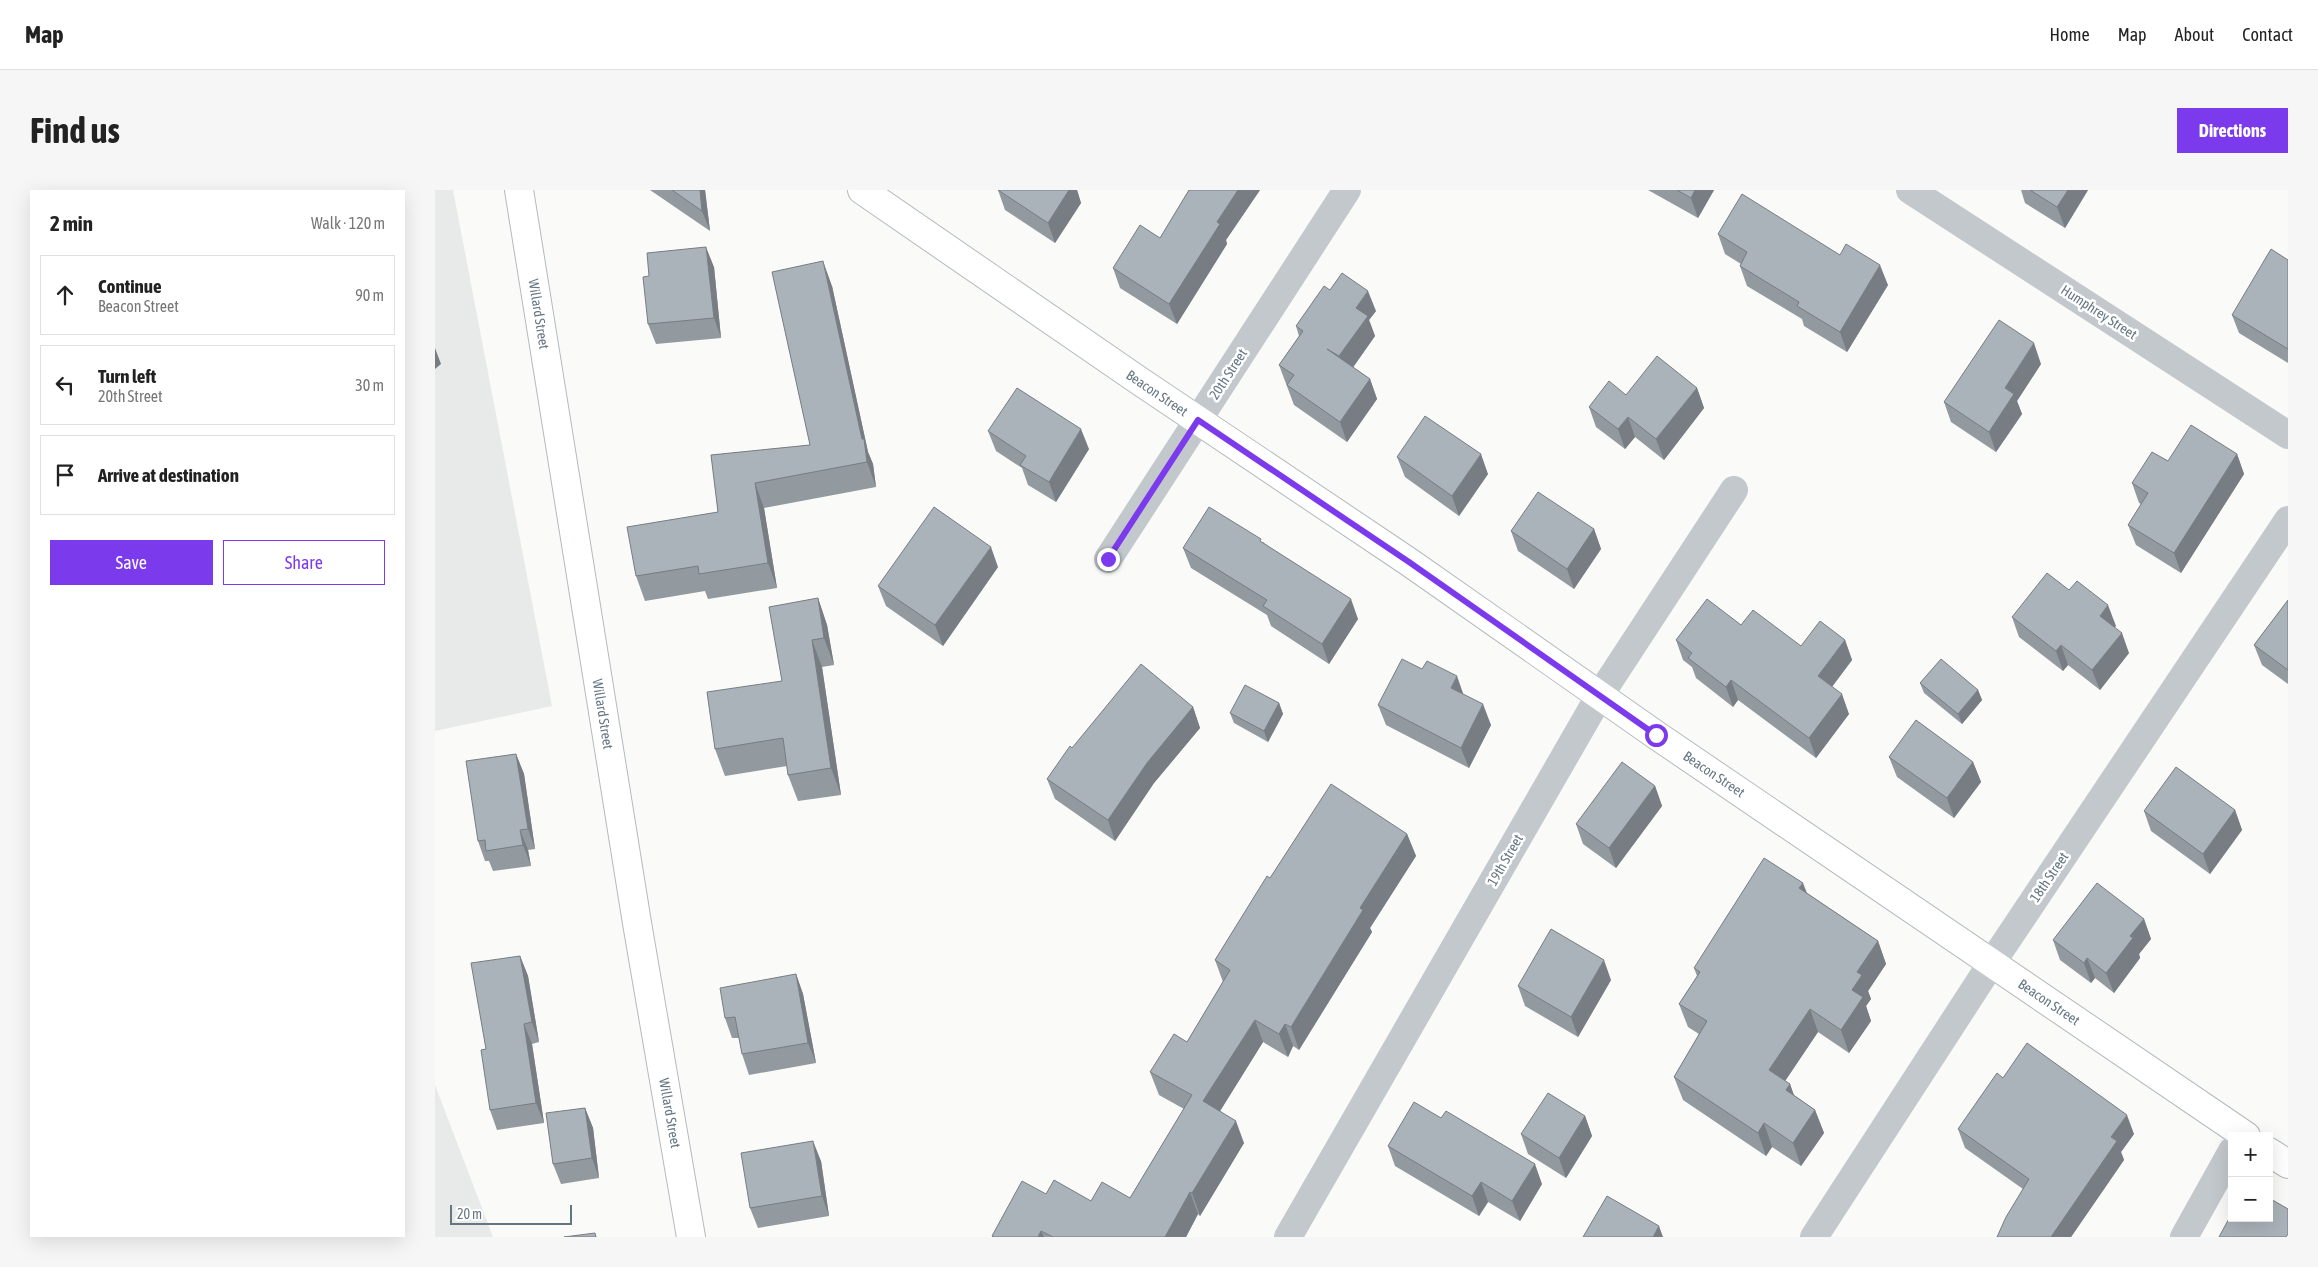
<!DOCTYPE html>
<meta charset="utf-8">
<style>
:root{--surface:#fff;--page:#f6f6f6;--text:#222;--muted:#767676;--line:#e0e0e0;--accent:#7c3aed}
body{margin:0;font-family:"Asap Condensed",sans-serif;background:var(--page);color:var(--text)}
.controls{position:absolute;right:15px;bottom:15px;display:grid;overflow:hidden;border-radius:0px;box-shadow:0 5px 20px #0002}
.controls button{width:45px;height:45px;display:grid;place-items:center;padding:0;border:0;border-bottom:1px solid var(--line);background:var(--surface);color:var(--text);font:25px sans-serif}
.scale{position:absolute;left:15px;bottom:12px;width:122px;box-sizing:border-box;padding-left:5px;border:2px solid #657683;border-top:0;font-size:14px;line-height:18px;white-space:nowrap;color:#657683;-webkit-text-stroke:4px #fff;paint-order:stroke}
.stop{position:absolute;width:15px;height:15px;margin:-11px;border:4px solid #7c3aed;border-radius:50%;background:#fff}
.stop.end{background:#7c3aed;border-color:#fff;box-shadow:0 1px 5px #0008}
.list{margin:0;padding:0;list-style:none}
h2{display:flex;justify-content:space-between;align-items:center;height:65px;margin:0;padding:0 20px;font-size:21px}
h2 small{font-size:16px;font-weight:400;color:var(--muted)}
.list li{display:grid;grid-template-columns:32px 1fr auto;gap:15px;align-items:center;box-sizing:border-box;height:80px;margin:0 10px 10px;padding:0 10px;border:1px solid var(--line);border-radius:0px}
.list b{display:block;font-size:19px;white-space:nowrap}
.list p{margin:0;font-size:16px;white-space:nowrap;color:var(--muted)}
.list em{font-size:16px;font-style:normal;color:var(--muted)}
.actions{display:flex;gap:10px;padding:15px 20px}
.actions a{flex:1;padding:11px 0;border:1px solid var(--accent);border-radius:0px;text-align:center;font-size:18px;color:var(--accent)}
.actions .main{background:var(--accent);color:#fff}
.icon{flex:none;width:28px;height:28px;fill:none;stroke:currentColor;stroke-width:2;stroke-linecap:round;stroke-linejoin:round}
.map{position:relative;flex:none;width:1853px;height:1047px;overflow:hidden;border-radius:0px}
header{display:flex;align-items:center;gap:30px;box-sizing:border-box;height:70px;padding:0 25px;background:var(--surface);border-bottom:1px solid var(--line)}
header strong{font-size:24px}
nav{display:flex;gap:28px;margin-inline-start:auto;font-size:18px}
.intro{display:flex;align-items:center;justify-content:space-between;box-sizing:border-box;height:120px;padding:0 30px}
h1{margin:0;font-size:35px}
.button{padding:12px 22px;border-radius:0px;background:var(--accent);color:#fff;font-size:18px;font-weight:700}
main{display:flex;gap:30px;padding:0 30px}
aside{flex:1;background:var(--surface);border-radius:0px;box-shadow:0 5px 20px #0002}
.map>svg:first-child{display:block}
</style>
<header>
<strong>Map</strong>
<nav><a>Home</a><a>Map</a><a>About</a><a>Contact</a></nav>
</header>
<div class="intro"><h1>Find us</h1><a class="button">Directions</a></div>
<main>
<aside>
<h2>2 min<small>Walk · 120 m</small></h2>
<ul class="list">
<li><svg class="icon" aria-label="ahead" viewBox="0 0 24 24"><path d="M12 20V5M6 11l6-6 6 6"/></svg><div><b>Continue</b><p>Beacon Street</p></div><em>90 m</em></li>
<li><svg class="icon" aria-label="left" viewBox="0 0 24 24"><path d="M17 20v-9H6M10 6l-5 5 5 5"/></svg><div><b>Turn left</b><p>20th Street</p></div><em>30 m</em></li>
<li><svg class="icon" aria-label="arrive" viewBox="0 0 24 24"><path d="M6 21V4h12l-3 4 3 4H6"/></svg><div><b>Arrive at destination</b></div></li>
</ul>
<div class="actions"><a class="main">Save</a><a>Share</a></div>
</aside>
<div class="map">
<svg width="1853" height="1047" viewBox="0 0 1853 1047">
<rect width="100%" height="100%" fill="#fafaf8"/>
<g fill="#e8e9e9">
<polygon points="0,0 18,0 117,516 0,541"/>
<polygon points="0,895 58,1047 0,1047"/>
</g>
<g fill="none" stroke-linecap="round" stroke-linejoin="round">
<defs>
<g id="secondary">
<polyline points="84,0 202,733 256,1047"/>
<polyline points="427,0 706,192 974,372 1221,545 1811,946"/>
<polyline points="1834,962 1853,974"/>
</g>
</defs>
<use href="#secondary" stroke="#b3babf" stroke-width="30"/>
<g stroke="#c3c8cc" stroke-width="28">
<polyline points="1475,0 1853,245"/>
<polyline points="673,369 912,0"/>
<polyline points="853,1047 1165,505 1299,300"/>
<polyline points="1379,1047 1556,774 1853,330"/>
<polyline points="1749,1047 1797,961"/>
</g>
<use href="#secondary" stroke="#fff" stroke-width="28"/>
</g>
<g fill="#929a9f">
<polygon points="215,0 270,0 275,41"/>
<polygon points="563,0 642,0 646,13 620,53 570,20"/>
<polygon points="754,0 825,0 791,50 792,54 742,134 685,98 678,78 725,48"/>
<polygon points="1213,0 1279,0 1263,28"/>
<polygon points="1586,0 1653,0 1630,38 1590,13"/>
<polygon points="1283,44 1453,95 1412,162 1369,136 1367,129 1312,96 1305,76 1306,74 1290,64"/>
<polygon points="1853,70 1853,173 1804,143 1797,125"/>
<polygon points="279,77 286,148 221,154 213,134"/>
<polygon points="397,96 433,262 438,274 441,297 329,318 342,398 273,409 270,401 210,411 201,386 283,322 276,265 375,255"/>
<polygon points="895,100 941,121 934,130 940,146 918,177 935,189 942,209 912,252 859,215 844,175 864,146 861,136"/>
<polygon points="1606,174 1582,211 1587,224 1561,262 1516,232 1509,212"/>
<polygon points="1262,198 1269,218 1229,270 1200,247 1190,259 1161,237 1154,217 1191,205"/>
<polygon points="553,241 654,259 621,312 593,295 587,278 561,261"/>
<polygon points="1802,264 1809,284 1746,383 1701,355 1693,335 1706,314 1704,313 1697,293 1733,271"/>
<polygon points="962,267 1053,284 1024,326 970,287"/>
<polygon points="1159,339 1166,359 1139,399 1083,361 1076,341"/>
<polygon points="828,352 923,429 894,474 836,436 832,425 756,378 748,358"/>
<polygon points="563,377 508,456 451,416 443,396"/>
<polygon points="383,408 392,435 399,475 387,477 406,605 363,611 353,585 352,576 290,586 280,559 347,491"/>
<polygon points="1853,410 1853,494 1827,475 1819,455"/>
<polygon points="1577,427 1681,436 1679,437 1694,463 1665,500 1633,475 1628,481 1584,447"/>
<polygon points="1306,435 1366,456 1410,450 1417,470 1397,497 1414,524 1381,568 1303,510 1298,517 1261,488 1257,477 1248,470 1241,450"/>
<polygon points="1485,493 1543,500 1547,510 1527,534 1489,503"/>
<polygon points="1028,504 1056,535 1034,578 951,535 943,515"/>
<polygon points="844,513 848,524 833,552 799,533 795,523"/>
<polygon points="758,517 765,538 719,593 680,651 620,609 612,589 637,558"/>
<polygon points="81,564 89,584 100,659 93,660 96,676 58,681 54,671 50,671 43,651"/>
<polygon points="1454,567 1538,572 1546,592 1519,628 1462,587"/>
<polygon points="1220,596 1227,616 1181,678 1148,654 1141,634"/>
<polygon points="1800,620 1807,640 1775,684 1716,641 1709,621"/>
<polygon points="972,644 981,666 935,738 937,742 864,860 858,856 853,867 828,852 785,921 809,953 765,1026 763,1024 751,1047 557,1047 557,1046 611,1004 656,1011 695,1008 749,919 724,905 715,882 752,852 788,792 780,770 835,688"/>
<polygon points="1372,703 1443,751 1451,774 1433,801 1436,809 1431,816 1436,831 1414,863 1383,842 1350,891 1355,894 1359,905 1380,920 1389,943 1366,976 1337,957 1331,966 1248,910 1239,887 1264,844 1253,837 1244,814 1262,786 1259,778"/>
<polygon points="1709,729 1716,749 1704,764 1705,768 1679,803 1660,788 1656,793 1625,770 1618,750"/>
<polygon points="85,766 93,786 104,852 97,854 109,933 62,940 55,920 51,859"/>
<polygon points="361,784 368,804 381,873 314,885 307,864 304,848 297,848 290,828"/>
<polygon points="1176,790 1143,847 1090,816 1083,796"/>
<polygon points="1568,888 1699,944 1686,962 1689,970 1636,1047 1562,1047 1588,999 1530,958 1523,939"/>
<polygon points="150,918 158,938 164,988 126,994 118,974"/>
<polygon points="1150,926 1157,946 1131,988 1093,964 1086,944"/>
<polygon points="953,956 1107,994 1085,1031 1053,1012 1044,1026 960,976"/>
<polygon points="386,971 394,1026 323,1038 315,1018"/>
</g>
<g fill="#777d82">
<polygon points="265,0 270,0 275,41 267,21"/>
<polygon points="634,0 642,0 646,13 620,53 613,33"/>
<polygon points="803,0 825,0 791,50 792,54 742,134 734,114 782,32"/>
<polygon points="1260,0 1279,0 1263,28 1256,8"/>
<polygon points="1633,0 1653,0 1630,38 1622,17"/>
<polygon points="271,57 279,77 286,148 279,128"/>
<polygon points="388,71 397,96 433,262 438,274 441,297 432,272"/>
<polygon points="1445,75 1453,95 1412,162 1405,142"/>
<polygon points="933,101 941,121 934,130 940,146 912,186 904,166 921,118"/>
<polygon points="1599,153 1606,174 1582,211 1587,224 1561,262 1554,242 1570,198"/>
<polygon points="0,158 6,174 0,179"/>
<polygon points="935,189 942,209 912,252 905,232"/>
<polygon points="1262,198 1269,218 1229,270 1221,249"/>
<polygon points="1193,227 1200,247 1190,259 1183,239"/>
<polygon points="646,239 654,259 621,312 614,292"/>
<polygon points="1046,264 1053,284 1024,326 1017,306"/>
<polygon points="1802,264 1809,284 1746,383 1739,363"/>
<polygon points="320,293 329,318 342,398 333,373"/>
<polygon points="1159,339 1166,359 1139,399 1132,379"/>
<polygon points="556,357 563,377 508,456 500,435"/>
<polygon points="383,408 392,435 399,475 389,448"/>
<polygon points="916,409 923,429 894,474 887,454"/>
<polygon points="1673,415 1681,436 1673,446 1665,426"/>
<polygon points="1687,443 1694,463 1665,500 1657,480"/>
<polygon points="377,450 387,477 406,605 396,578"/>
<polygon points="1410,450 1417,470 1390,506 1383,486"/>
<polygon points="1626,455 1633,475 1628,481 1621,461"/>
<polygon points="1022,486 1029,506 1016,498"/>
<polygon points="1296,490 1303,510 1298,517 1291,497"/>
<polygon points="1543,500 1547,510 1527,534 1523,524"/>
<polygon points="1407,504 1414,524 1381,568 1374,548"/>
<polygon points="844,513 848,524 833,552 829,541"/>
<polygon points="1048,514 1056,535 1034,578 1026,558"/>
<polygon points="758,517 765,538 719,593 680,651 673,630 712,573"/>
<polygon points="81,564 89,584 100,659 93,639"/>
<polygon points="1538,572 1546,592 1519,628 1512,608"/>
<polygon points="1220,596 1227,616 1181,678 1174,658"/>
<polygon points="1800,620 1807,640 1775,684 1768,664"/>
<polygon points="85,640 93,660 96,676 88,655"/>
<polygon points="972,644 981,666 935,738 937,742 864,860 856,837 925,718"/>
<polygon points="1368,693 1377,716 1364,698"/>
<polygon points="1709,729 1716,749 1704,764 1705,768 1679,803 1671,783 1695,746"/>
<polygon points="1443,751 1451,774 1433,801 1436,809 1431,816 1436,831 1414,863 1406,840 1422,782"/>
<polygon points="85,766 93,786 104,852 97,832"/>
<polygon points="1652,768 1660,788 1656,793 1649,773"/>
<polygon points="1169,770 1176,790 1143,847 1136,827"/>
<polygon points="361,784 368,804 381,873 373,853"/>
<polygon points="1375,819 1383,842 1342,903 1334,880"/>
<polygon points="820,830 828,852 777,934 768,911"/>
<polygon points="89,834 97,854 109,933 101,913"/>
<polygon points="850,834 858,856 853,867 844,844"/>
<polygon points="1355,894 1363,918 1351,900"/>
<polygon points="150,918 158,938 164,988 157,968"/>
<polygon points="1380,920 1389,943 1366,976 1358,953"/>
<polygon points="1692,925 1699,944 1686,962 1689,970 1636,1047 1616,1047 1676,947"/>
<polygon points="1150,926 1157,946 1131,988 1124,968"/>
<polygon points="801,931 809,953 765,1026 757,1003"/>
<polygon points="1329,933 1337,957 1331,966 1323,943"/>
<polygon points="378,951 386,971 394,1026 387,1006"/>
<polygon points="1100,974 1107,994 1085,1031 1077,1011"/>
<polygon points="1046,992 1053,1012 1044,1026 1037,1006"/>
<polygon points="755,1002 763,1024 751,1047 730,1047"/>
<polygon points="1224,1036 1228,1047 1218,1047"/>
<polygon points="606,1041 609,1047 603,1047"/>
</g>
<g fill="#aab3b9" stroke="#777d82">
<polygon points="237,0 265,0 267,21"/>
<polygon points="563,0 634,0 613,33"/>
<polygon points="754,0 803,0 782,32 785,34 734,114 678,78 705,35 725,48"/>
<polygon points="1242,0 1260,0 1256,8"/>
<polygon points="1595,0 1633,0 1622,17"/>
<polygon points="1307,4 1405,65 1411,54 1445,75 1405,142 1362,116 1364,112 1305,76 1312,62 1283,44"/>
<polygon points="271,57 279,128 213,134 208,87 214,86 212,63"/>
<polygon points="1836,59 1853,70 1853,159 1797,125"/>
<polygon points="388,71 427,249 429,249 432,272 320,293 333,373 264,384 263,376 201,386 192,337 283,322 276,265 375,255 337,82"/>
<polygon points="907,83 933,101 921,118 933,126 904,166 892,159 935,189 905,232 852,195 859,185 844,175 868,141 861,136 889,96 895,100"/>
<polygon points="1564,130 1599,153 1570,198 1579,204 1554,242 1509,212"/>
<polygon points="1222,166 1262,198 1221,249 1193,227 1183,239 1154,217 1174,191 1191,205"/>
<polygon points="582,198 646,239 614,292 585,275 591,266 553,241"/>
<polygon points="990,226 1046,264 1017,306 962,267"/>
<polygon points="1756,235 1802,264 1739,363 1693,335 1713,303 1697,293 1717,262 1733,271"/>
<polygon points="1103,302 1159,339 1132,379 1076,341"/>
<polygon points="499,317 556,357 500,435 443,396"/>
<polygon points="774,317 826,349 825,351 916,409 887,454 828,416 832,410 748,358"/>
<polygon points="1612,383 1634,400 1642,391 1673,415 1665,426 1687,443 1657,480 1626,455 1621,461 1577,427"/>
<polygon points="383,408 389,448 377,450 396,578 353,585 348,548 280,559 272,502 347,491 334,417"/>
<polygon points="1272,409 1306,435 1318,420 1366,456 1385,431 1410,450 1383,486 1407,504 1374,548 1296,490 1291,497 1253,468 1257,463 1241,450"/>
<polygon points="1853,410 1853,480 1819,455"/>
<polygon points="967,469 987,479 992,471 1022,486 1016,498 1048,514 1026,558 943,515"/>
<polygon points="1506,469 1543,500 1523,524 1485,493"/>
<polygon points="706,474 758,517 712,573 673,630 612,589 635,556 637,558"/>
<polygon points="810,495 844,513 829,541 795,523"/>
<polygon points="1481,530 1538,572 1512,608 1454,567"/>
<polygon points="81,564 93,639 85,640 88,655 51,661 50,650 43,651 31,571"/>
<polygon points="1187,572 1220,596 1174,658 1141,634"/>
<polygon points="1741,577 1800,620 1768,664 1709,621"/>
<polygon points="896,594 972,644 925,718 928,720 856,837 850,834 844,844 820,830 768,911 801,931 757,1003 755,1002 730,1047 618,1047 606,1041 603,1047 559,1047 557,1046 587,991 611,1004 619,990 656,1011 667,992 695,1008 757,905 715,882 739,844 752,852 795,780 780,770 832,686 835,688"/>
<polygon points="1329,668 1368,693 1364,698 1443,751 1422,782 1427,785 1417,800 1428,807 1406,840 1375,819 1334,880 1355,894 1351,900 1380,920 1358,953 1329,933 1323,943 1239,887 1272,831 1244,814 1265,782 1259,778"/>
<polygon points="1662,693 1709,729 1695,746 1698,748 1671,783 1652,768 1649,773 1618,750"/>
<polygon points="1116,739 1169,770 1136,827 1083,796"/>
<polygon points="85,766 97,832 89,834 101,913 55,920 46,860 51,859 36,773"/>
<polygon points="361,784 373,853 307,864 300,827 290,828 285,798"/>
<polygon points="1592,853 1692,925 1676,947 1682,951 1616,1047 1562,1047 1571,1027 1594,989 1523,939 1562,883 1568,888"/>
<polygon points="1113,903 1150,926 1124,968 1086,944"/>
<polygon points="979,912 1006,928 1011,921 1100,974 1077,1011 1046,992 1037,1006 953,956"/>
<polygon points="150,918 157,968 118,974 111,923"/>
<polygon points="378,951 387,1006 315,1018 306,963"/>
<polygon points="1172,1006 1224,1036 1218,1047 1148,1047"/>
<polygon points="1834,1008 1853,1019 1853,1044 1851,1047 1784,1047 1797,1023 1797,1028 1834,1028"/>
<polygon points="160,1043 161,1047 129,1047"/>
</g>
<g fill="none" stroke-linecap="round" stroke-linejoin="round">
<polyline stroke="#7c3aed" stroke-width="6" points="673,369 763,230 974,372 1221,545"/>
</g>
<g text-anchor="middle" stroke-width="5" stroke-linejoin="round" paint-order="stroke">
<g font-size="14" fill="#657683" stroke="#fff">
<text transform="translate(1664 122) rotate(33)" y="5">Humphrey Street</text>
<text transform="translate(104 124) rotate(81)" y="5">Willard Street</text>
<text transform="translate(793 184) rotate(-57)" y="5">20th Street</text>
<text transform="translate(722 203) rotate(34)" y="5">Beacon Street</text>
<text transform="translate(168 524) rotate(81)" y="5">Willard Street</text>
<text transform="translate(1279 584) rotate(34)" y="5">Beacon Street</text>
<text transform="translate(1070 670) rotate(-60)" y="5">19th Street</text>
<text transform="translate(1614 687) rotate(-56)" y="5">18th Street</text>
<text transform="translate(1614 812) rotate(34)" y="5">Beacon Street</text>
<text transform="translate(235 923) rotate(80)" y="5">Willard Street</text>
</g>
</g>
</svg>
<div class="controls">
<button>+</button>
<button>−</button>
</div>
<div class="scale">20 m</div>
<div class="stop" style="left:1221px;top:545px"></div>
<div class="stop end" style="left:673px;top:369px"></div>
</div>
</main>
